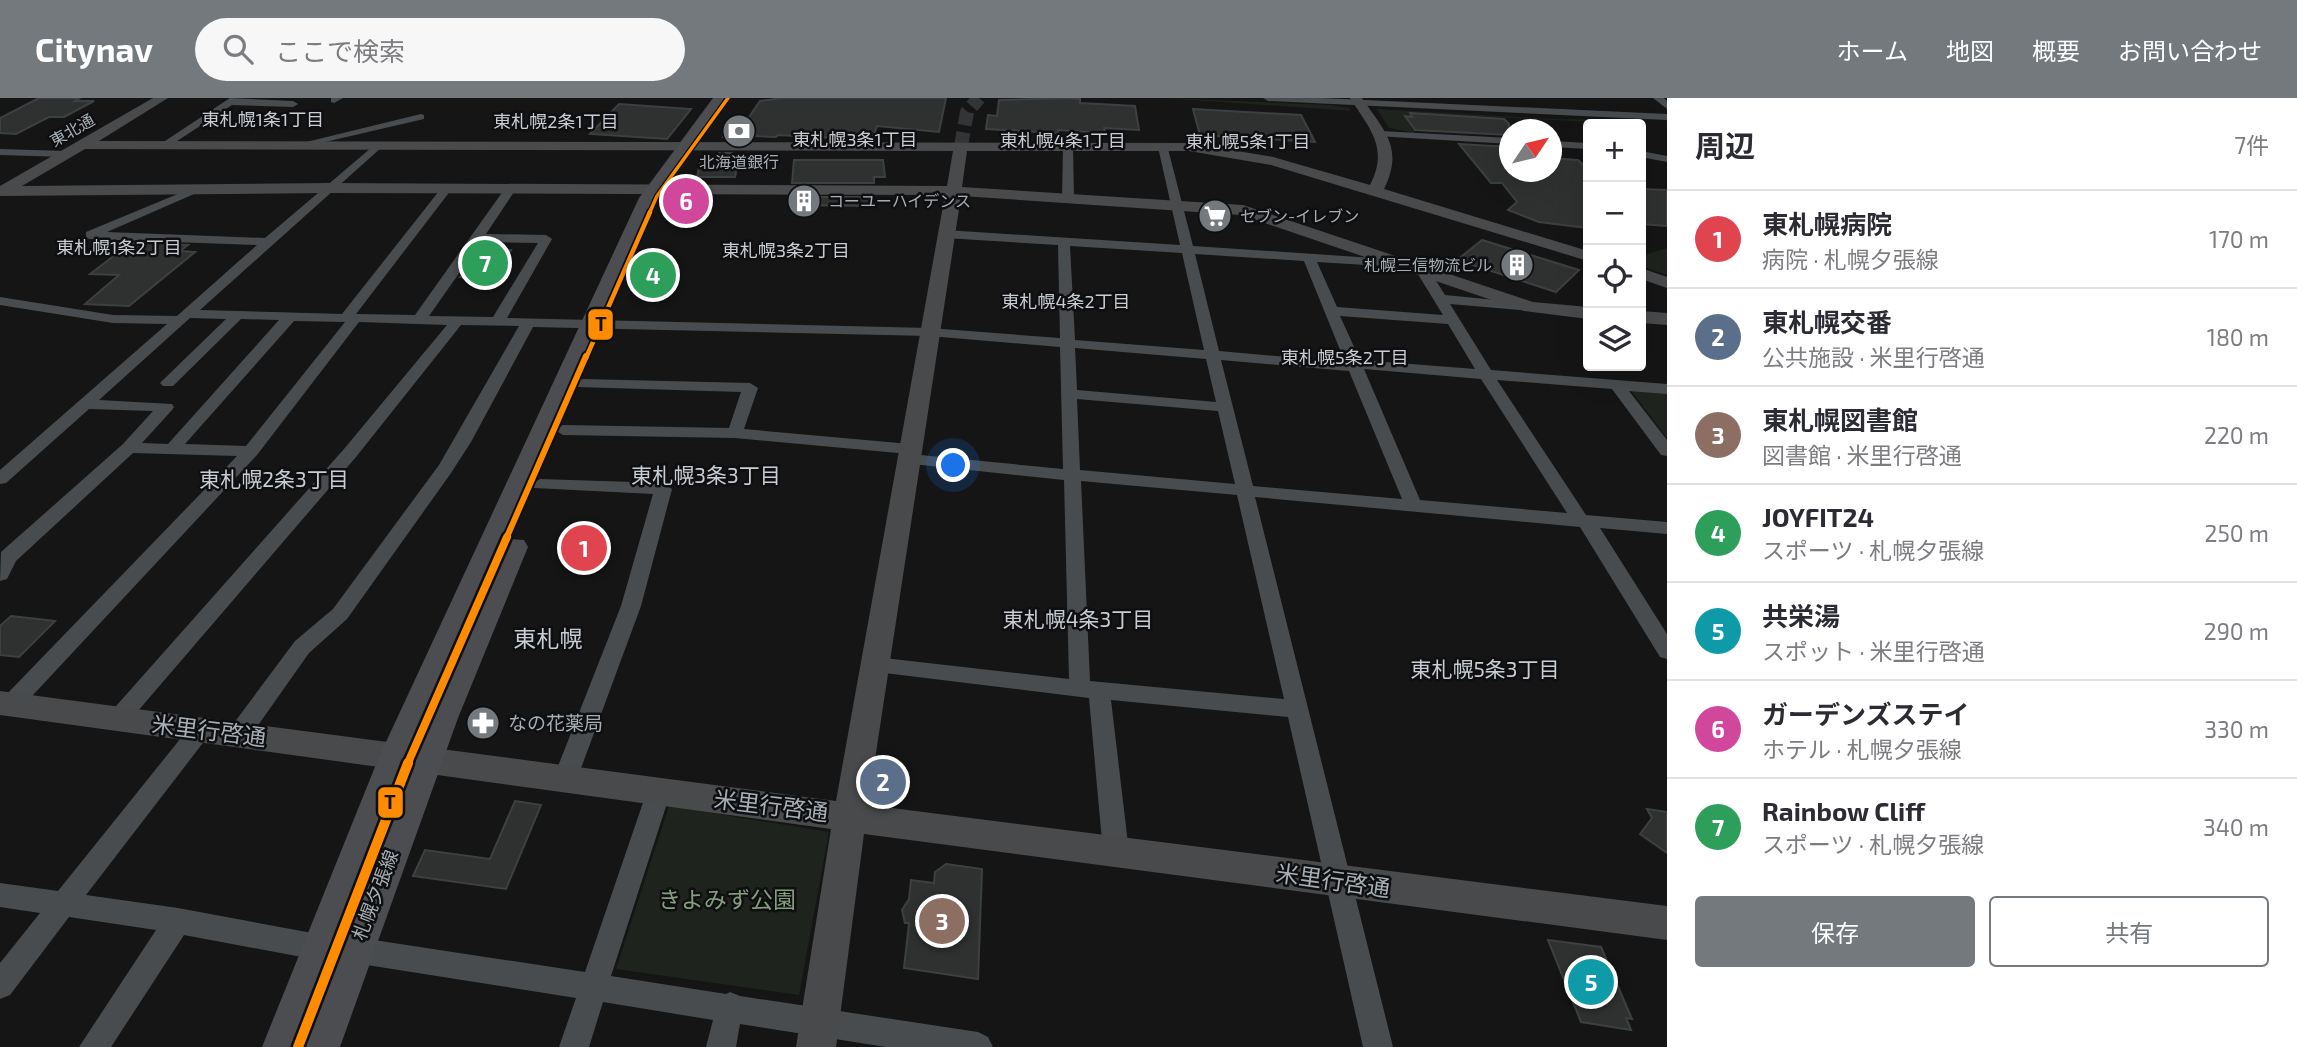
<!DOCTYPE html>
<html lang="ja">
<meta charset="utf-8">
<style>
:root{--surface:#fff;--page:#f7f7f7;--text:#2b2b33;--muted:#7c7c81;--line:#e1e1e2;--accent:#73797d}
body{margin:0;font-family:"Exo 2","Noto Sans JP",sans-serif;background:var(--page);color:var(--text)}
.controls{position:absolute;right:21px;top:21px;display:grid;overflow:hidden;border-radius:7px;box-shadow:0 7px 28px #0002}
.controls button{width:63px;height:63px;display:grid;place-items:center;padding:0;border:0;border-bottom:2px solid var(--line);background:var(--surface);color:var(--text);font:35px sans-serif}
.compass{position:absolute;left:1499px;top:21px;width:63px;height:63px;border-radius:50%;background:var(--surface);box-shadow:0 7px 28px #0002;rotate:55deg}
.you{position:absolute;left:954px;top:368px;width:24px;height:24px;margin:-18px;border:5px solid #fff;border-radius:50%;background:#1a73e8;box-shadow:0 0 0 10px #1a73e833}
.badge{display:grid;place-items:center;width:46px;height:46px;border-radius:50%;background:var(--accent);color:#fff;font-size:23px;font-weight:700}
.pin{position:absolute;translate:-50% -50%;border:4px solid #fff;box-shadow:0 2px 7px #0006}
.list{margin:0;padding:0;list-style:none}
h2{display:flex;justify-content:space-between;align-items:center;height:91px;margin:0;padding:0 28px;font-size:30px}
h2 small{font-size:23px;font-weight:400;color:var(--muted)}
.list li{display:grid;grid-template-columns:46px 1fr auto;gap:21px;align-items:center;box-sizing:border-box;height:98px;padding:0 28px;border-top:2px solid var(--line)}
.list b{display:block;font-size:26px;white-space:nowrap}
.list p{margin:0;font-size:23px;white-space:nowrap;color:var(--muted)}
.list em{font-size:23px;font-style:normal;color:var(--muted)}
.actions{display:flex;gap:14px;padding:21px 28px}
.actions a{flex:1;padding:16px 0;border:2px solid var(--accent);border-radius:7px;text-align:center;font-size:24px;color:var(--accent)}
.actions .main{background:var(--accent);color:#fff}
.icon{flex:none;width:38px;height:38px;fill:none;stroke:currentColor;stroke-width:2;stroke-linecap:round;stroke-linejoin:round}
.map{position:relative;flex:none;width:1667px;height:949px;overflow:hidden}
header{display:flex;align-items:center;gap:42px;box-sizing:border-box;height:98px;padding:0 35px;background:var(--accent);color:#fff}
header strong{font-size:33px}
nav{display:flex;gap:38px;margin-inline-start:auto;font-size:24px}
.search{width:490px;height:63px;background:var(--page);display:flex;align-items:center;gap:18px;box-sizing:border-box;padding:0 24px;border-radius:38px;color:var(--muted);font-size:26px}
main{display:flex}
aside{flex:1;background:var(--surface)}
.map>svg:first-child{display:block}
</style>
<header>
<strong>Citynav</strong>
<div class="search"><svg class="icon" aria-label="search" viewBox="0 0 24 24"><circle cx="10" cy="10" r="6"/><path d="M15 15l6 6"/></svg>ここで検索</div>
<nav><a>ホーム</a><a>地図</a><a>概要</a><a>お問い合わせ</a></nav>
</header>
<main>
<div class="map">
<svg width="1667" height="949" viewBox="0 0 1667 949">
<rect width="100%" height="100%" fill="#151515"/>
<g fill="#1e231d">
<polygon points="1164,0 1329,7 1349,10 1351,13"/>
<polygon points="1377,11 1553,21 1630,22 1637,26 1408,15 1411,18 1404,18 1415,35 1389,30"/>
<polygon points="1667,150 1667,177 1641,168 1641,158"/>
<polygon points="1629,290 1667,294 1667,340"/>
<polygon points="669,708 829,734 799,897 616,871"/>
</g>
<g fill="#2f3030" stroke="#3d4041" stroke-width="2">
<polygon points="39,0 80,0 75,3 94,3 64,19 49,19 16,36 0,35 0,20"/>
<polygon points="782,0 946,0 939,34 877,28 872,42 778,37 776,39 753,38 736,39 735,42 723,39 737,18 749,19 760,3"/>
<polygon points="1068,0 1080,1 1080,5 1135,8 1139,32 1104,30 1105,35 1058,32 1058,35 986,31 988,17 997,18 999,2"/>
<polygon points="619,6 691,11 667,41 590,36"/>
<polygon points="1193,11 1301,17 1315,44 1200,37"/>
<polygon points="1410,15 1504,21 1509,26 1509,37 1415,32 1405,18 1412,19"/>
<polygon points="1459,46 1509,49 1509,74 1551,74 1551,60 1578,62 1588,72 1588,130 1539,124 1508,112 1517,104 1502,85 1491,85"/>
<polygon points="719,55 732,55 730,64 738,64 735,79 697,79 700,65 716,59"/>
<polygon points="794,62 883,62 885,79 874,79 874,85 792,85"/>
<polygon points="1641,91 1667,92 1667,128 1641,126"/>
<polygon points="675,99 700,99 694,117 668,117"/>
<polygon points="791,99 873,99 873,108 790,107"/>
<polygon points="1482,142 1579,172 1556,194 1457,162"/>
<polygon points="131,145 188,147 180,153 195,154 129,208 85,206 119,177 90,176"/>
<polygon points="479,151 511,152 493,180 460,179"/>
<polygon points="11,518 55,523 19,559 0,557 0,528"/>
<polygon points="876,673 892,675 890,694 873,692"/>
<polygon points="515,703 541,707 506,791 413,778 425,752 490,761"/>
<polygon points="1647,711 1667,714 1667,755 1640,736 1652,720"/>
<polygon points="946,766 982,771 978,881 904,870 909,825 905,825 902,812 909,801 911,782 934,785 935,774"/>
<polygon points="1548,842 1601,849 1632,921 1626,920 1631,932 1581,924"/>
</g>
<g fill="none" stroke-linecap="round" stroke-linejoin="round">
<polyline stroke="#323435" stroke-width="14" stroke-dasharray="14 7" stroke-linecap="butt" points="961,48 967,14 979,0"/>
<g fill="#494c4e" fill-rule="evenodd">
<polygon points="230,0 293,3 298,6 293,9 232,7 168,49 159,47"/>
<polygon points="331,0 343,0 334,5 331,4"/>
<polygon points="1263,0 1322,0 1667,16 1667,22 1268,3"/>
<polygon points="1653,0 1664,0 1667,3 1667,11"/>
<polygon points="421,16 424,17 424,21 299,50 294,47"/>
<polygon points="1380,33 1510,40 1510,46 1376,38 1375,36"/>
<polygon points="1552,43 1588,45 1588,51 1552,49"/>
<path d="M378,44L383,47L382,49L200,212L342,216L443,88H451V92L356,216L415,217L506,89L510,88L516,91L486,136L546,137L552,141L507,220L929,230L1060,240L1058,147L945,140L939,136L945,132L1180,147L1158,49L1167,47L1193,148L1404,162L1405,165L1399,169L1317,164L1337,209L1443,217L1416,173L1423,169L1428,170L1445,197L1536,206V212L1531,213L1450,206L1491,272L1667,286V296L1629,293L1667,342V358L1661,357L1612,291L1497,282L1586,417L1667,424V436L1600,430L1667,536V561L1660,559L1580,429L1255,399L1393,949H1363L1288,619L1111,602L1129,754L1125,762L1116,765L1107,762L1103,754L1089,600L868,573L864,567L868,561L875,559L1069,581L1064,382L903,365L901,361L909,356L735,340L563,337L555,332L563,327L729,330L741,294L577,289L574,286L582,281L750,285L758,290L744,331L910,346L918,351L910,356L1063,371L1060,249L929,238L533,229L471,344L451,375L347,521L309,555L247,643L239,645L231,643L228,636L231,629L295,543L333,511L439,367L519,228L461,227L356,359L125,628L117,631L109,628L106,622L109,616L344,351L447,227L359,224L257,357L19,612L11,615L3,612L0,606L3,600L237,358L133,355L16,463L7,481L0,483L1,454L123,346L153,313L89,311L6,385L0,386V372L167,226L113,225L0,207V199L113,217L177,218L257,147L90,141L86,140V134L197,88L203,91L201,93L107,134L265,140ZM481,144L538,145L493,219L429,218ZM1070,148L1182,155L1204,252L1075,242ZM1195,156L1304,163L1345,264L1219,253ZM1340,218L1448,226L1475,271L1360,262ZM190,220L226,221L163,282L160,285L163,288H173L241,221L279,222L168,346L142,345L172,312L174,309L172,306L99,302ZM294,223L345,224L246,348L185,346ZM1075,250L1206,261L1216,304L1077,292ZM1221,262L1349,273L1402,401L1253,388ZM1364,271L1481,281L1567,415L1420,402ZM1077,301L1218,313L1235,386L1080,372ZM1081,383L1237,397L1284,601L1090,583Z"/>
<polygon points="1068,45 1073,48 1074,100 1068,103 1062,100 1063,48"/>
<polygon points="0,51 66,53 71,56 66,59 0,57"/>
<polygon points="1641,53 1667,58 1667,64 1641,59"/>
<polygon points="540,381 663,385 672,391 641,508 577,681 573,688 565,691 557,688 553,681 621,508 653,396 534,390 531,386"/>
<polygon points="201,622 209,625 212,631 209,637 86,797 178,810 323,837 333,841 337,850 333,859 323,863 184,837 111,949 79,949 156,832 69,819 10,897 0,901 0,865 40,815 0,809 0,785 58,793 193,625"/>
<polygon points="659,683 667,686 671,693 611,878 726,896 730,894 740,898 978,934 988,939 993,949 886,949 740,926 736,949 706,949 713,922 603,904 589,949 559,949 576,900 354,865 344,861 340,852 344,843 354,839 585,874 647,693 651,686"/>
</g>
<g fill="#484a4c" fill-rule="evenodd">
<path d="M153,0H168L99,43L1189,45L1273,59L1370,87C1389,50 1370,31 1350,0H1362C1385,34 1404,50 1384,91L1588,153V163L1271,67L1189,53H967L962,89L1243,107L1533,204L1588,209V221L1524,213L1241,117L961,98L868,707L1667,808V842L864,736L836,949H796L831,731L0,617V593L836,703L945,97L330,95L0,98V88ZM85,51L953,53L947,88L330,85L22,88Z"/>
<polygon points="1641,170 1667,179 1667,190 1641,181"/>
<polygon points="1641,213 1667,215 1667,227 1641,225"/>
</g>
<polygon fill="#4b4d50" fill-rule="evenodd" points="713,0 727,0 657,100 509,441 524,442 528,449 458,620 340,949 262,949 379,659 639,100"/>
<defs>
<polyline id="metro-1-far4" points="649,116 657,98 728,0"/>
<polyline id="metro-1-far3" points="586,260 650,114"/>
<polyline id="metro-1-far2" points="506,441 586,258"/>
<polyline id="metro-1-far1" points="407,667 507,439"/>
<polyline id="metro-1" points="298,949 408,665"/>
</defs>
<use href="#metro-1-far4" stroke="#0f0f11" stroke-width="6"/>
<use href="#metro-1-far3" stroke="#0f0f11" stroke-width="8"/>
<use href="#metro-1-far2" stroke="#0f0f11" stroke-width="10"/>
<use href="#metro-1-far1" stroke="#0f0f11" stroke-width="13"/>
<use href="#metro-1" stroke="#0f0f11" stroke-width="15"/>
<use href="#metro-1-far4" stroke="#ff8c00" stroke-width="3.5"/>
<use href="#metro-1-far3" stroke="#ff8c00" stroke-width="4.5"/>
<use href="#metro-1-far2" stroke="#ff8c00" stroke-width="6"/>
<use href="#metro-1-far1" stroke="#ff8c00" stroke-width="8"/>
<use href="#metro-1" stroke="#ff8c00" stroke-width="10"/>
</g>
<defs>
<symbol id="bank-disc" viewBox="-11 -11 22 22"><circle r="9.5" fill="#73797d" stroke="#0f0f11"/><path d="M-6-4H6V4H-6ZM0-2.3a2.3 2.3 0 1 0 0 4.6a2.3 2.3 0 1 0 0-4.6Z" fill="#fff"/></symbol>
<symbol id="building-disc" viewBox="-11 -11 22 22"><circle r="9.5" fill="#73797d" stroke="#0f0f11"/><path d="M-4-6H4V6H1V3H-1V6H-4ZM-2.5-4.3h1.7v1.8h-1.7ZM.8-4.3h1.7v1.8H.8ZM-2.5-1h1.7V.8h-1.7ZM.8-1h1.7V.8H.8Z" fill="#fff"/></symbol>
<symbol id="supermarket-disc" viewBox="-11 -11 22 22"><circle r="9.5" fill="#73797d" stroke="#0f0f11"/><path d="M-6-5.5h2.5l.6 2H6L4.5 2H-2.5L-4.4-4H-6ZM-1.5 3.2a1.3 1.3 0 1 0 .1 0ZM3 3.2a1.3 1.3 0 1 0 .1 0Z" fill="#fff"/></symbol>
<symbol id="pharmacy-disc" viewBox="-11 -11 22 22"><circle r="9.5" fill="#73797d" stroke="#0f0f11"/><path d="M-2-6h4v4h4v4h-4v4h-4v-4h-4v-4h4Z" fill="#fff"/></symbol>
</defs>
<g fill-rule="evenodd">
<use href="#bank-disc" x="720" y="14" width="38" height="38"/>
<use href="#building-disc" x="785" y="84" width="38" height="38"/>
<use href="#supermarket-disc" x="1196" y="99" width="38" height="38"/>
<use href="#building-disc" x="1498" y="148" width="38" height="38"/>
<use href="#pharmacy-disc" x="464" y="606" width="38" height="38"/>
</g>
<g text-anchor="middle" stroke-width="5" stroke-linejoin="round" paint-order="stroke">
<g font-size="16" fill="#a6afb5" stroke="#0f0f11">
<text transform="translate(72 32) rotate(-30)" y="6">東北通</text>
</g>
<g font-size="16" fill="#a6afb5" stroke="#0f0f11" text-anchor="start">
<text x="739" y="70" text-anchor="middle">北海道銀行</text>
<text x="828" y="109">コーユーハイデンス</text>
<text x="1240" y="124">セブン-イレブン</text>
<text x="1492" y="173" text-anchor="end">札幌三信物流ビル</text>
</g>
<g font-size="18" fill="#c7cdd2" stroke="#0f0f11">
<text x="263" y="28">東札幌1条1丁目</text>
<text x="556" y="30">東札幌2条1丁目</text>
<text x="855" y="48">東札幌3条1丁目</text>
<text x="1063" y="49">東札幌4条1丁目</text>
<text x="1248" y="50">東札幌5条1丁目</text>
<text x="119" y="156">東札幌1条2丁目</text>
<text x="786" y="159">東札幌3条2丁目</text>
<text x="1066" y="210">東札幌4条2丁目</text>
<text x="1345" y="266">東札幌5条2丁目</text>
</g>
<g font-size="19" fill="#a6afb5" stroke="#0f0f11" text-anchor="start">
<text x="508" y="632">なの花薬局</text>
</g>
<g font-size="19" fill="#a6afb5" stroke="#0f0f11">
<text transform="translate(375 797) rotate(-69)" y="7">札幌夕張線</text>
</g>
<g font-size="21" fill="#c7cdd2" stroke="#0f0f11">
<text x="706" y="385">東札幌3条3丁目</text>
<text x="274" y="389">東札幌2条3丁目</text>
<text x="1078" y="529">東札幌4条3丁目</text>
<text x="1485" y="579">東札幌5条3丁目</text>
</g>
<g font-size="23" fill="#c7cdd2" stroke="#0f0f11">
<text x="548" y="549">東札幌</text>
</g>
<g font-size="23" fill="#a6afb5" stroke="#0f0f11">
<text transform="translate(209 633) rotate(7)" y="8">米里行啓通</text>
<text transform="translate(771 708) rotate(7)" y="8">米里行啓通</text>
<text transform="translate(1333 783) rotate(8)" y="8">米里行啓通</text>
</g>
<g font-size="23" fill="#849f7e" stroke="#0f0f11">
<text x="727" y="810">きよみず公園</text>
</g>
</g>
<g stroke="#0f0f11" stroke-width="2.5">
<rect x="587" y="210" width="27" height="33" rx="7" fill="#ff8c00"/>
<rect x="377" y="688" width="27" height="33" rx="7" fill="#ff8c00"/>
</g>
<g font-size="19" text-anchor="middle" font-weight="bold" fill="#111">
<text x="601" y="233">T</text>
<text x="390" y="711">T</text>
</g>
</svg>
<div class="controls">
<button>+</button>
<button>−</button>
<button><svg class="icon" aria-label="locate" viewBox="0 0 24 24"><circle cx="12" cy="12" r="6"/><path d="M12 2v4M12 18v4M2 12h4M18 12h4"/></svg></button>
<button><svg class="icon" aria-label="layers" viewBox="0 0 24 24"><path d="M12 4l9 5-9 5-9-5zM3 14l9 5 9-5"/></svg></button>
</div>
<svg class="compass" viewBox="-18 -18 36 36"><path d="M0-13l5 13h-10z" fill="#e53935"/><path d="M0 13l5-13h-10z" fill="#7c7c81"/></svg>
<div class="you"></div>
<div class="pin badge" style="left:584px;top:450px;background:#e0444e">1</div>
<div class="pin badge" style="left:883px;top:684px;background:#5c6f8a">2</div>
<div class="pin badge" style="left:942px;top:823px;background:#8d6e63">3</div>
<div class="pin badge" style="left:653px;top:177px;background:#2e9e5b">4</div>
<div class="pin badge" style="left:1591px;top:884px;background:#0f9aa8">5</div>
<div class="pin badge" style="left:686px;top:103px;background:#d1479c">6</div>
<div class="pin badge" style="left:485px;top:165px;background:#2e9e5b">7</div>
</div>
<aside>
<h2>周辺<small>7件</small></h2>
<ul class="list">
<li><span class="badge" style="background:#e0444e">1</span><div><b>東札幌病院</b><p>病院 · 札幌夕張線</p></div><em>170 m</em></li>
<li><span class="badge" style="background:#5c6f8a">2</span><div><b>東札幌交番</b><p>公共施設 · 米里行啓通</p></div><em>180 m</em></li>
<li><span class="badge" style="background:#8d6e63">3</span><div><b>東札幌図書館</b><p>図書館 · 米里行啓通</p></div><em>220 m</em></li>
<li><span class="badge" style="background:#2e9e5b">4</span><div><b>JOYFIT24</b><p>スポーツ · 札幌夕張線</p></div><em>250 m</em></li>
<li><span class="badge" style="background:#0f9aa8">5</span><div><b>共栄湯</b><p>スポット · 米里行啓通</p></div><em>290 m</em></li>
<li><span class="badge" style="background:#d1479c">6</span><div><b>ガーデンズステイ</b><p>ホテル · 札幌夕張線</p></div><em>330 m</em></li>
<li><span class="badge" style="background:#2e9e5b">7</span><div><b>Rainbow Cliff</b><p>スポーツ · 札幌夕張線</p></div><em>340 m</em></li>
</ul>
<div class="actions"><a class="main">保存</a><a>共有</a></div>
</aside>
</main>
